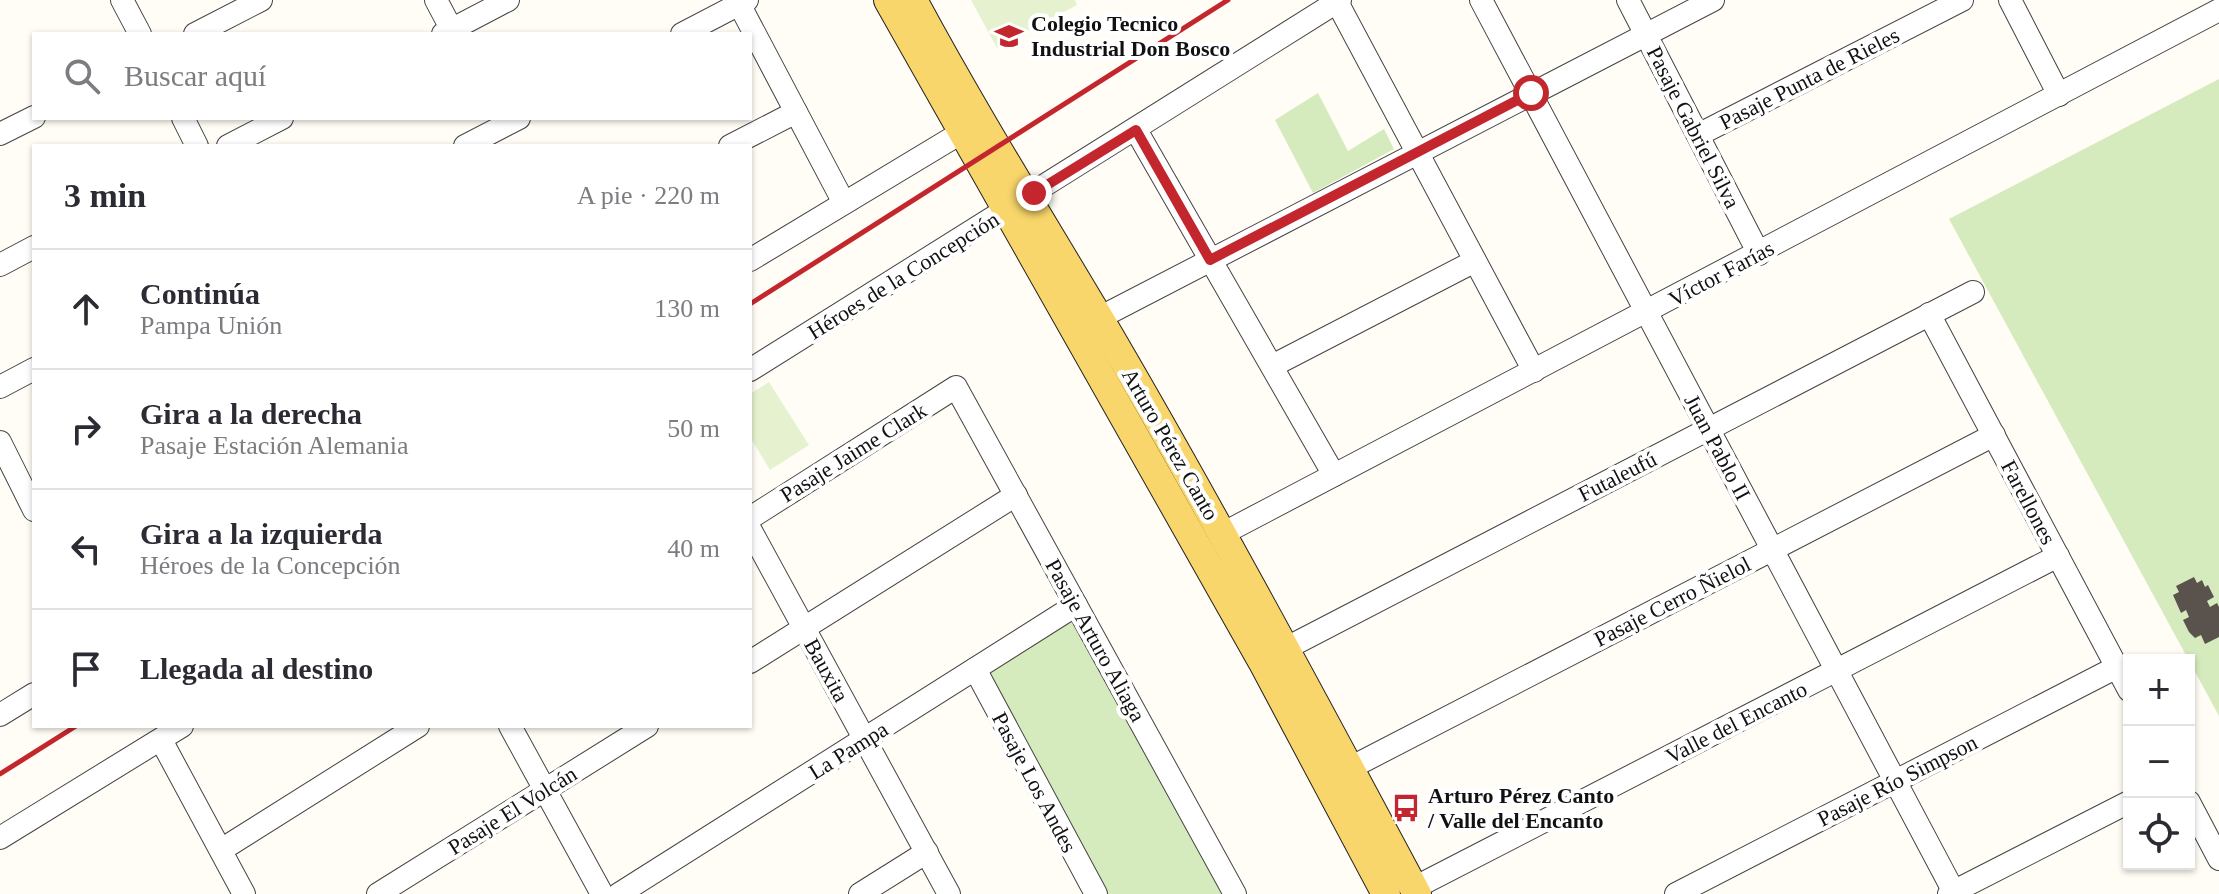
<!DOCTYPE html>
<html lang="es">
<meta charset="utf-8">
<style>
:root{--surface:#fff;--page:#f7f7f7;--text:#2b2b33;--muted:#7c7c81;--line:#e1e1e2}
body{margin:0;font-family:Georgia,serif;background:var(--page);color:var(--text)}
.controls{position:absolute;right:24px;bottom:24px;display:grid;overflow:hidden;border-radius:0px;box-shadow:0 2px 6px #0004}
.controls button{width:72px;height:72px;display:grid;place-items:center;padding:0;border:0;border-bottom:2px solid var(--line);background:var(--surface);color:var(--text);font:40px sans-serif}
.stop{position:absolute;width:24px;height:24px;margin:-18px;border:6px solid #c4262e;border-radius:50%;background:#fff}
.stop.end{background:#c4262e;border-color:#fff;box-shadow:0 2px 8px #0008}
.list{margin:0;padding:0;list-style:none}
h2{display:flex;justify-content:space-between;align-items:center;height:104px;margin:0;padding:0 32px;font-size:34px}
h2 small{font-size:26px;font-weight:400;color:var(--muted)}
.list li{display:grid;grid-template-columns:52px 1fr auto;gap:24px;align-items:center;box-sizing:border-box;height:120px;padding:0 32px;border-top:2px solid var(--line)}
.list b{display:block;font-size:30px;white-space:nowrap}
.list p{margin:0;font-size:26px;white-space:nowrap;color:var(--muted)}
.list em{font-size:26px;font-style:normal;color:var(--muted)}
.icon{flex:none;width:44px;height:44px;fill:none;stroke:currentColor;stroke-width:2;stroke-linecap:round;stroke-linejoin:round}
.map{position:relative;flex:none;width:2219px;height:894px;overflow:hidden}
.search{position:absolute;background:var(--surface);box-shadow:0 2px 6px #0004;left:32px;top:32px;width:720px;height:88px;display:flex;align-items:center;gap:20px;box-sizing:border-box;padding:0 28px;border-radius:0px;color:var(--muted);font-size:30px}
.panel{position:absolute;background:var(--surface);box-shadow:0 2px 6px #0004;left:32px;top:144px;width:720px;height:584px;border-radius:0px}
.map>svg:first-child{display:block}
</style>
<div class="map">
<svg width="2219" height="894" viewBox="0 0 2219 894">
<rect width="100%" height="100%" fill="#fffdf5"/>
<g fill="#d5ebbd">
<polygon points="2219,79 2219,716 1949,219"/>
<polygon points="1318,93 1348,151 1384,129 1394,149 1313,193 1275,120"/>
<polygon points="1078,616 1228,894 1099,894 980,677"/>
</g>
<g fill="#e6f2cf">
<polygon points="971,0 1075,0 1077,5 997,48"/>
<polygon points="769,382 809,445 770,470 750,437 750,394"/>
</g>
<polygon fill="#5a524d" points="2194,577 2197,583 2202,580 2205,587 2208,585 2214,597 2207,601 2210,607 2217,603 2219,607 2219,637 2205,644 2201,635 2195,638 2189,632 2183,620 2189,617 2186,610 2181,613 2173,595 2179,592 2176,586"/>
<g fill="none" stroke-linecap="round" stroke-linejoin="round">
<defs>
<g id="minor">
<polyline points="122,0 140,34"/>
<polyline points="436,0 454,34"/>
<polyline points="737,0 844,203"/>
<polyline points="1481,0 1955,894"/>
<polyline points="1628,0 1759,254"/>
<polyline points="2010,0 2059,95"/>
<polyline points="1337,2 1534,371"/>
<polyline points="195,34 261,0"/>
<polyline points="443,34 508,0"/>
<polyline points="682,34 747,0"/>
<polyline points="183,118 197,146"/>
<polyline points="1136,130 1334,475"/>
<polyline points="0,134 34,117"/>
<polyline points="1698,135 1962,0"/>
<polyline points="228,146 282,118"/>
<polyline points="465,146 519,118"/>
<polyline points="730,146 796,112"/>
<polyline points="750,260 974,125"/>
<polyline points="0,265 34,247"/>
<polyline points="1929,314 2129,690"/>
<polyline points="1099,318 1713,0"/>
<polyline points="1272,366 1475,261"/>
<polyline points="750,370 1340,0"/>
<polyline points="0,387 34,369"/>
<polyline points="0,442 34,510"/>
<polyline points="750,518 956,387 1235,894"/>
<polyline points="750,529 949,894"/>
<polyline points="1222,534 2219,10"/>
<polyline points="1273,655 1973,292"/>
<polyline points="750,662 1016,495"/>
<polyline points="975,669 1096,894"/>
<polyline points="0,715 34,694"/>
<polyline points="510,726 602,894"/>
<polyline points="161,740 244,894"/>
<polyline points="1350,768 1994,435"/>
<polyline points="2189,802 2219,859"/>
<polyline points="0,838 182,726"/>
<polyline points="221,850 418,726"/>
<polyline points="1414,888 2058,556"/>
<polyline points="378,894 647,726"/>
<polyline points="619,894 1076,605"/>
<polyline points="860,894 927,852"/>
<polyline points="1676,894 2117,667"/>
<polyline points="1949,894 2129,802"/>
</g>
<g id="major">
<polyline points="888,0 1262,661 1386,894"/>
<path d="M913,0C971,108 1036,212 1099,318C1210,507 1313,700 1417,894"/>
</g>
</defs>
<use href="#minor" stroke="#444" stroke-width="24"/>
<use href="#major" stroke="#222" stroke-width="30"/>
<use href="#minor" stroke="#fff" stroke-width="22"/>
<use href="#major" stroke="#f9d66b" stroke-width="28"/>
<g stroke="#c4262e" stroke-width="5">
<polyline points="750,304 1228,0"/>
<polyline points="0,774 76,726"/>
</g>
</g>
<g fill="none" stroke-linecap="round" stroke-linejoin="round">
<polyline stroke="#c4262e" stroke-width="10" points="1034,193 1136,130 1210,260 1531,93"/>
</g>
<defs>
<symbol id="school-bare" viewBox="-9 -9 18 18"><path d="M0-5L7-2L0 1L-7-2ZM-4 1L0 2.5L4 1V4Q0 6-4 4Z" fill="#c4262e" stroke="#fff" stroke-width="2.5" paint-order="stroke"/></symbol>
<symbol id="bus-bare" viewBox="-9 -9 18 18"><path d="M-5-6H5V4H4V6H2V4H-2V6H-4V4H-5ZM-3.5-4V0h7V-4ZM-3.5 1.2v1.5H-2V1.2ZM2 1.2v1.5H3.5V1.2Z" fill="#c4262e" stroke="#fff" stroke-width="2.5" paint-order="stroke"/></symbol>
</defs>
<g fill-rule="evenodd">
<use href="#school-bare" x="989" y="16" width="40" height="40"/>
<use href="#bus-bare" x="1386" y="788" width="40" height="40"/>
</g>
<g text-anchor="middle" stroke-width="8" stroke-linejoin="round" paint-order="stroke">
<g font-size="22" font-weight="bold" fill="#111" stroke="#fff" text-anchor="start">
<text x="1031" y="31">Colegio Tecnico<tspan x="1031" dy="25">Industrial Don Bosco</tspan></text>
<text x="1428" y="803">Arturo Pérez Canto<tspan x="1428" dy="25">/ Valle del Encanto</tspan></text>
</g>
<g font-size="22" fill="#111" stroke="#fff">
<text transform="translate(1809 78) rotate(-27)" y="8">Pasaje Punta de Rieles</text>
<text transform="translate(1694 127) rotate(63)" y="8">Pasaje Gabriel Silva</text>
<text transform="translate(1721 273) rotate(-28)" y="8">Víctor Farías</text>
<text transform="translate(903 275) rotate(-32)" y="8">Héroes de la Concepción</text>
<text transform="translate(1171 444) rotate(60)" y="8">Arturo Pérez Canto</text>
<text transform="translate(1718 447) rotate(62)" y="8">Juan Pablo II</text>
<text transform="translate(853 452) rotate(-32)" y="8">Pasaje Jaime Clark</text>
<text transform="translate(1617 476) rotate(-27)" y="8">Futaleufú</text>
<text transform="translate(2029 502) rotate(62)" y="8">Farellones</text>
<text transform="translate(1672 601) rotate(-27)" y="8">Pasaje Cerro Ñielol</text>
<text transform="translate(1096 640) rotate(61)" y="8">Pasaje Arturo Aliaga</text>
<text transform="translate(827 670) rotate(61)" y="8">Bauxita</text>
<text transform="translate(1736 722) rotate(-27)" y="8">Valle del Encanto</text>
<text transform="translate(848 750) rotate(-32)" y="8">La Pampa</text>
<text transform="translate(1897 780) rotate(-27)" y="8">Pasaje Río Simpson</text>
<text transform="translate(1035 782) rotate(62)" y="8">Pasaje Los Andes</text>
<text transform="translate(512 810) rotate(-32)" y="8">Pasaje El Volcán</text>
</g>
</g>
</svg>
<div class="controls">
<button>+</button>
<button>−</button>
<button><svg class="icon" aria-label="locate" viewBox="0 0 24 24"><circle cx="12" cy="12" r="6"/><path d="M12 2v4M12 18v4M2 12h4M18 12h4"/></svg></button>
</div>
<div class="stop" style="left:1531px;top:93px"></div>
<div class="stop end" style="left:1034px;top:193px"></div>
<div class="search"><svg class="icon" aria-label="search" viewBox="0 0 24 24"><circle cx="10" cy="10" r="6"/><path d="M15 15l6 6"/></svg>Buscar aquí</div>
<section class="panel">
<h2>3 min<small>A pie · 220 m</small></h2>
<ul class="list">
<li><svg class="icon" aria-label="ahead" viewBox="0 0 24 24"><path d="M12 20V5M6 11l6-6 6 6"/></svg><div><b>Continúa</b><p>Pampa Unión</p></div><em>130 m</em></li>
<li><svg class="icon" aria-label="right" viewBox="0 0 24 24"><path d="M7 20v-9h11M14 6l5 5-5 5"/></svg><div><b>Gira a la derecha</b><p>Pasaje Estación Alemania</p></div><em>50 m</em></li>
<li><svg class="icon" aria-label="left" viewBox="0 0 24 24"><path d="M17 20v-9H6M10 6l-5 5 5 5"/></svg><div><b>Gira a la izquierda</b><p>Héroes de la Concepción</p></div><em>40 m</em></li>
<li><svg class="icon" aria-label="arrive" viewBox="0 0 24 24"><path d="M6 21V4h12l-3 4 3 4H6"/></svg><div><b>Llegada al destino</b></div></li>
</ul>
</section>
</div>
